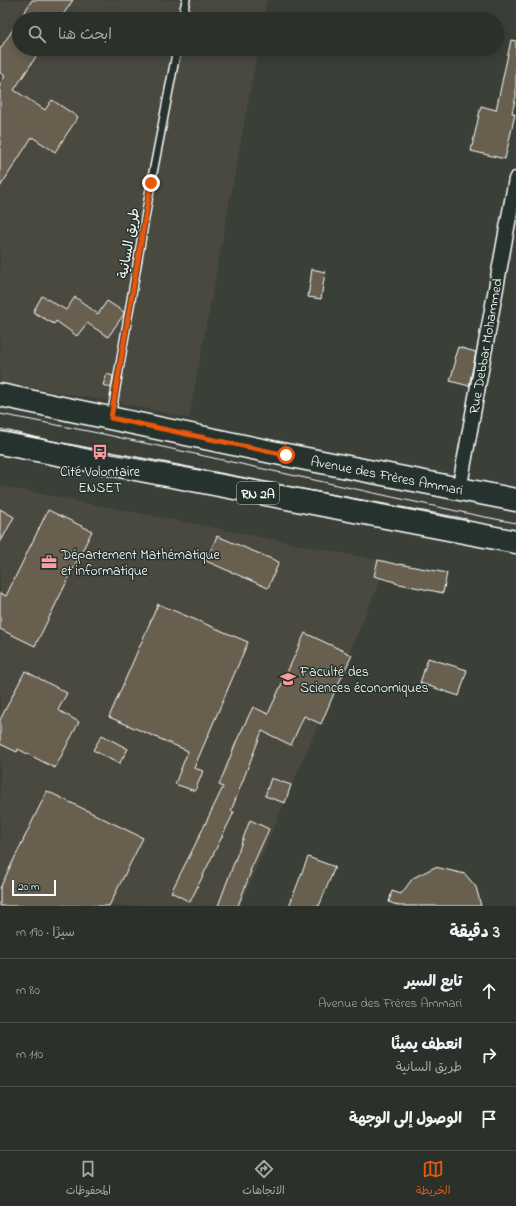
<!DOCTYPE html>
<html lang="ar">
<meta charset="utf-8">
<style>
:root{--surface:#2c302a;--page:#343832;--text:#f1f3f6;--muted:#a6a9a8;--line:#484b47;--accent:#ea580c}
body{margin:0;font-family:"Indie Flower","Playpen Sans Arabic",sans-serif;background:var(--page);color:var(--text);direction:rtl}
.scale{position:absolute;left:12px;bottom:10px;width:44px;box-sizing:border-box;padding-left:4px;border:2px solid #fff;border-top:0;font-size:11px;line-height:14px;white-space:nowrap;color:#fff;-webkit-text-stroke:3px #26332d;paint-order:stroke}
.stop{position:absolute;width:12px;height:12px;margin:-9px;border:3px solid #ea580c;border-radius:50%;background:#fff}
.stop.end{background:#ea580c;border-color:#fff;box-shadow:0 1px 4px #0008}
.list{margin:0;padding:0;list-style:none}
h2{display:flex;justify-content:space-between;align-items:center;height:52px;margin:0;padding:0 16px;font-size:17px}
h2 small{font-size:13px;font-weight:400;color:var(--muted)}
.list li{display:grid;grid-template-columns:26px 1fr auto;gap:12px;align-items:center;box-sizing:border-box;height:64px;padding:0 16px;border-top:1px solid var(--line)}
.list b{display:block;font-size:15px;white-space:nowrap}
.list p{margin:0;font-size:13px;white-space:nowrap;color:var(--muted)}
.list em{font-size:13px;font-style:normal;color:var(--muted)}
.icon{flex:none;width:22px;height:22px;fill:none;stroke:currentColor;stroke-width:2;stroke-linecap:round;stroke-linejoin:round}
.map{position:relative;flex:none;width:516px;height:906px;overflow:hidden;direction:ltr}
.search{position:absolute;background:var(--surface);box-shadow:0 2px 10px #0003;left:12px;right:12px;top:12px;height:44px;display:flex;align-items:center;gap:10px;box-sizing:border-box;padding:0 14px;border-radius:22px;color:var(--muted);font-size:15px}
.sheet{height:244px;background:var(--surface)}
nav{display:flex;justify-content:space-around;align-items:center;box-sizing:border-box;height:56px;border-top:1px solid var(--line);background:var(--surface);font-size:11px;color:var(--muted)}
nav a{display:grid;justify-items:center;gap:2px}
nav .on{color:var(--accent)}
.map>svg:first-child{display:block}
</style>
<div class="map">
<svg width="516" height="906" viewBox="0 0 516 906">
<rect width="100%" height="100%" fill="#3a4038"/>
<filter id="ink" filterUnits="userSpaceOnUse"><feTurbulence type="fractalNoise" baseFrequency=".025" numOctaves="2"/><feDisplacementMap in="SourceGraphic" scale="8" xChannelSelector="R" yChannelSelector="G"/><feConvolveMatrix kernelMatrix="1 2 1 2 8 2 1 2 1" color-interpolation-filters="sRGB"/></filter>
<g filter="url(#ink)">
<g fill="#48493f">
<polygon points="0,0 267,0 263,19 19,19 19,49 258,49 189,418 117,402 0,383"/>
<polygon points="0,486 388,562 240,906 0,906"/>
</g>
<g fill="#675e50" stroke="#fff">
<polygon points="32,0 73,0 60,19 20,19"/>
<polygon points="19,20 19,49 41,49 14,90 45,110 52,100 78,117 55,152 32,137 0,187 0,84 5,76 0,73 0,49"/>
<polygon points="511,40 516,41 516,96 512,113 515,114 505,159 471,151 481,106 496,110"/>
<polygon points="312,269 325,272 321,299 308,297"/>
<polygon points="42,296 66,310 75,297 98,314 107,301 124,312 124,314 108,337 87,323 77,336 56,321 54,324 33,312"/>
<polygon points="458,347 476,352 469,386 450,381 456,360 454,359"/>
<polygon points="107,374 113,376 111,388 103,385"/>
<polygon points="0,509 14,517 0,543"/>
<polygon points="48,510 92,531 35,646 0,629 0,593 6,596"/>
<polygon points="217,536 279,562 268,588 206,561"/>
<polygon points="378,560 399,565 399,564 447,573 443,593 395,583 395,582 374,576"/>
<polygon points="158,604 248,642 194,768 203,771 195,791 175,784 188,751 109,717"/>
<polygon points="305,633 352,655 335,691 321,724 304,716 291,745 262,731 231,811 234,812 190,902 171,892 194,847 223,787 219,785 237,740 253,707 268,714"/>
<polygon points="428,658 467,670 459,696 420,683"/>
<polygon points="25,671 67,693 58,710 79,722 55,768 18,749 17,752 0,744 0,720"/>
<polygon points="102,735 128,749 119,764 93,750"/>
<polygon points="271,778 291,785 285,803 265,796"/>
<polygon points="47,791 143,838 109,906 0,906 0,888"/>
<polygon points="250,820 269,829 250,871 251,871 238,906 218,906"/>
<polygon points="308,857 335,867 319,906 289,906"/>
<polygon points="435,867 465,874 476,887 481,906 399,906 389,902 392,891 401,894 413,878"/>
</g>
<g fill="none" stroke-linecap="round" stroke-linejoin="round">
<defs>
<g id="lane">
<polyline points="182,19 186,0"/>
<polyline points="111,417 151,183 177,49"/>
</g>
<polyline id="street" points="459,490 516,179"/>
<g id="primary">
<polyline points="0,395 286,455 516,500"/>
<polyline points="0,443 516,542"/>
</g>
</defs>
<use href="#lane" stroke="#fff" stroke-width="10"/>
<use href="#street" stroke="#fff" stroke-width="17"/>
<use href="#primary" stroke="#fff" stroke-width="25"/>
<use href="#lane" stroke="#26332d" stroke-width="7"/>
<use href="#street" stroke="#26332d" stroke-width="14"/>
<use href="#primary" stroke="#26332d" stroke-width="22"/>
<g stroke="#fff" stroke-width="1">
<polyline points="0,414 103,434 475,515 516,523"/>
<polyline points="0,429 100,452 467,519"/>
</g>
</g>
</g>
<g fill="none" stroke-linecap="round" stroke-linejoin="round" filter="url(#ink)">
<polyline stroke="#ea580c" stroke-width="5" points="151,183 111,418 286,455"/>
</g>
<defs>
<symbol id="bus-bare" viewBox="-9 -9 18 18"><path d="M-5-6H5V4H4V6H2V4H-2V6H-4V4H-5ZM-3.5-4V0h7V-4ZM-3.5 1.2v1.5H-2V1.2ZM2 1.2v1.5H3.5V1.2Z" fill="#ff9aa2" stroke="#26332d" stroke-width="2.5" paint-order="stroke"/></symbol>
<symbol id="office-bare" viewBox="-9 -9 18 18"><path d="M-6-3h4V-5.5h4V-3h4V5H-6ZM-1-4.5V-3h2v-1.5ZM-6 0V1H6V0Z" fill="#ff9aa2" stroke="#26332d" stroke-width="2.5" paint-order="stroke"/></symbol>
<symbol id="university-bare" viewBox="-9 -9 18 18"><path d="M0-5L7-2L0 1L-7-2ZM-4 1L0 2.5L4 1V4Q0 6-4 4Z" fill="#ff9aa2" stroke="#26332d" stroke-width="2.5" paint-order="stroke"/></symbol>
</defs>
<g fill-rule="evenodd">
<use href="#bus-bare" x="89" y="441" width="22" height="22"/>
<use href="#office-bare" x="38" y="551" width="22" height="22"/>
<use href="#university-bare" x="277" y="668" width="22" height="22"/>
</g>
<g text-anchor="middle" stroke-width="3" stroke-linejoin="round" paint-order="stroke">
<rect fill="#26332d" stroke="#bec2c0" stroke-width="1" x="237" y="482" width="42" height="22" rx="3"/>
<g font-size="13" font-weight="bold" fill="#fff">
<text x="258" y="498">RN 2A</text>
</g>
<g font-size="14" fill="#fff" stroke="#26332d">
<text transform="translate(128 243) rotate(-80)" y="5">طريق السانية</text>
<text transform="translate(485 346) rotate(-80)" y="5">Rue Debbar Mohammed</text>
<text transform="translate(387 475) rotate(11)" y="5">Avenue des Frères Ammari</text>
</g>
<g font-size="14" fill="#fff" stroke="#26332d" text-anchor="start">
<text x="100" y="476" text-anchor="middle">Cité Volontaire<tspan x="100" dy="16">ENSET</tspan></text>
<text x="61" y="559">Département Mathématique<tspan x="61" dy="16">et informatique</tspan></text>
<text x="300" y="676">Faculté des<tspan x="300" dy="16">Sciences économiques</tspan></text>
</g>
</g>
</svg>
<div class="scale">20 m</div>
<div class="stop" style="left:286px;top:455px"></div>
<div class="stop end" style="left:151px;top:183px"></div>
<div class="search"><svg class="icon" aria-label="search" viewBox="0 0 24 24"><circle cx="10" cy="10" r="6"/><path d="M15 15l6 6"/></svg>ابحث هنا</div>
</div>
<section class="sheet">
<h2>3 دقيقة<small>سيرًا · 190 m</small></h2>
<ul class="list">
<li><svg class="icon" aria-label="ahead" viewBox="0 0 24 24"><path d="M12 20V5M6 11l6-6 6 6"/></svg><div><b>تابع السير</b><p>Avenue des Frères Ammari</p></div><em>80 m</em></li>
<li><svg class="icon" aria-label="right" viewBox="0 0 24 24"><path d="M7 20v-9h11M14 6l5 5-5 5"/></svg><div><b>انعطف يمينًا</b><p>طريق السانية</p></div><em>110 m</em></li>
<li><svg class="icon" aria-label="arrive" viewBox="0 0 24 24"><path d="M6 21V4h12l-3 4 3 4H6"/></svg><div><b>الوصول إلى الوجهة</b></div></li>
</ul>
</section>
<nav>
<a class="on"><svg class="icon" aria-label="map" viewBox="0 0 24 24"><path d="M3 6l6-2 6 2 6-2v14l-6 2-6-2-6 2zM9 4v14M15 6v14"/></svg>الخريطة</a>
<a><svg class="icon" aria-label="directions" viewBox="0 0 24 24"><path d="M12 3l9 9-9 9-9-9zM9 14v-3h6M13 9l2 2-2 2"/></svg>الاتجاهات</a>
<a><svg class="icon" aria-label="saved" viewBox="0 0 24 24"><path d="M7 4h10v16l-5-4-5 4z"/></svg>المحفوظات</a>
</nav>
